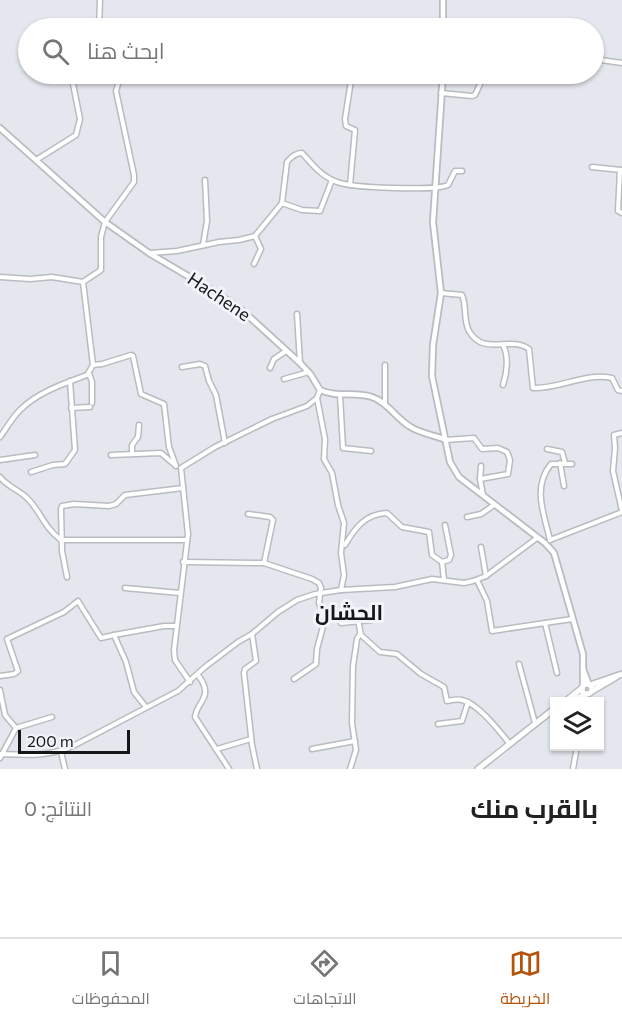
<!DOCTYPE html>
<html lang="ar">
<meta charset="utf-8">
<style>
:root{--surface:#fff;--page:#f2f2f2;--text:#222;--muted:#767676;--line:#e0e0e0;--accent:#b45309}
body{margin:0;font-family:Commissioner,Cairo,sans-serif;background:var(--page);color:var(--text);direction:rtl}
.controls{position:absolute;right:18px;bottom:18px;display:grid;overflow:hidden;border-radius:0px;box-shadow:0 2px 4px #0004}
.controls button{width:54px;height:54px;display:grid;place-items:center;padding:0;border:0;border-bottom:2px solid var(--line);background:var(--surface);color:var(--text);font:30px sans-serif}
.scale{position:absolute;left:18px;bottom:15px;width:112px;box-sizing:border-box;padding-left:6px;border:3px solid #151618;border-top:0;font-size:16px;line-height:21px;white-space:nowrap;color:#151618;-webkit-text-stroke:4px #f1f5fb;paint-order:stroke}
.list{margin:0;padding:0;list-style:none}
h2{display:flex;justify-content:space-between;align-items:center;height:78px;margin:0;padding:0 24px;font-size:26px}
h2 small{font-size:20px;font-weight:400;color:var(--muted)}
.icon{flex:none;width:33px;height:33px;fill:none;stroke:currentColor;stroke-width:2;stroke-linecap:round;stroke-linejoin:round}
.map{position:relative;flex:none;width:622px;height:769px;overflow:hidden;direction:ltr}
.search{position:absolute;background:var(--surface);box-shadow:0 2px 4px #0004;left:18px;right:18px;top:18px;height:66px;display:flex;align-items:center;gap:15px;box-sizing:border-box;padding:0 21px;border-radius:33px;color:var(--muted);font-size:22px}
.sheet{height:168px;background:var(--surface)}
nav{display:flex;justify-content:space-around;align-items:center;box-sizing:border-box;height:84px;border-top:2px solid var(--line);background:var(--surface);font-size:16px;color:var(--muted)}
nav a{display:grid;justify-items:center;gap:3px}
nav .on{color:var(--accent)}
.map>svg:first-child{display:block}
</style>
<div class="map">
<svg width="622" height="769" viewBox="0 0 622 769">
<rect width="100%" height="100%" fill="#e4e7ed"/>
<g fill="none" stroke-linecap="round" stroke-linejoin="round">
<defs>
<g id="minor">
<polyline points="99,28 100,0"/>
<polyline points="594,59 622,63"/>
<polyline points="441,93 472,96 475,95 482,80 492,78 494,74"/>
<polyline points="36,160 76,135 80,119 71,74"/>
<polyline points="592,167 621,170"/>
<polyline points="620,170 618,211 622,213"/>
<polyline points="350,185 355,130 346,126 345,119 352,74"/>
<polyline points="282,203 302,210 320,211 332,180"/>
<polyline points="203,245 207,221 205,180"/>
<path d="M150,253L177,251L219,242L239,240L255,236L282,203L287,162C291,157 295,153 302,153C312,164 322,177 337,182C353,188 435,191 448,185L455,171H462"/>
<polyline points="254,264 261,249 255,236"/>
<polyline points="0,277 30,279 52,277 83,282"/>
<path d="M441,293L462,295C467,306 463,320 469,331C484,357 510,335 529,349L533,388C560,389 586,372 612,378L618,390L622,391"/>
<polyline points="297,314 300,363"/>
<polyline points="93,365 102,364 131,355 133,356 141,394 164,404 169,447 176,466"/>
<polyline points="385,365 385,404"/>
<polyline points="182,367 200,364 205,366 209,381 216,395 225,443"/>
<polyline points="270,368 274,359 286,351"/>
<polyline points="89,373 92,382 92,403"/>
<polyline points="284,379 309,372"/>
<path d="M503,385C507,373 509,356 503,345"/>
<polyline points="340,395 343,448 371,451"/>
<polyline points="317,398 325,439 324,459 332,473 338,505 344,523 341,553 344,575 341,590"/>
<polyline points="71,408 90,407"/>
<polyline points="622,433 614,435 615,448 613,471 622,511"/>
<path d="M0,437C6,429 12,418 20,410C38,392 63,384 87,375L93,365L83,282L101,270V237L105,222L134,182V175L116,91L121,74"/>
<polyline points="445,440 474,438 482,449 498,448 507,452 510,460 508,474 480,479"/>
<polyline points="547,449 562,452 565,463"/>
<polyline points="132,454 132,445 138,437 139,425"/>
<polyline points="111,455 161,453 175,465"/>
<polyline points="0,460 35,455"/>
<polyline points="560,463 564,486"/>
<polyline points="481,466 480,479 483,495"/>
<polyline points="31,472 53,465 65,464 75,450 70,381"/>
<path d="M0,477C8,487 19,490 27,498C40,510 44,528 61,540H187"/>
<polyline points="248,514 270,517 273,520 264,563"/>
<polyline points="467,517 481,514 494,505"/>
<path d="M550,540C544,514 532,487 551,464H572"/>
<polyline points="550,540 622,512"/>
<path d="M345,545C355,528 365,514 387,513L402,527L429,532L432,555L442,562L444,580"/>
<polyline points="481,547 486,576"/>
<polyline points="183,562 264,563 312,579 319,583 321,588 319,603 325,619 317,649 316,664 294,679"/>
<polyline points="442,562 449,560 451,555 445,525"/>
<polyline points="67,577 62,551 61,509 62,506 74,504 109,506 116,504 125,495 183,488"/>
<polyline points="477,580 487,601 492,631 572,619"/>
<polyline points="125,588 180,593"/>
<polyline points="323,613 337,615 341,623 372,620"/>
<path d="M358,620L361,635L380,652L397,654L421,674L444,687L447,701C452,700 458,699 462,700C479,704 499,731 510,744"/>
<polyline points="545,623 557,673"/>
<polyline points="252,634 256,661 245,669 244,673 252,745 257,769"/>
<polyline points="114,635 164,626 176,626"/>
<polyline points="519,664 535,723"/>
<path d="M198,675C215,698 197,700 195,717L229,769"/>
<polyline points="0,676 14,674 18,671 7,639 64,612 78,601 101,638 114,635 126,662 134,692 146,707"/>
<polyline points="190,682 175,660 174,650 188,534 181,468 215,447 272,419 307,406 317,398 320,390"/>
<polyline points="0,690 5,715 16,728 0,758"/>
<polyline points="438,724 462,721 468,702"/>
<polyline points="16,728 52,717"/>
<polyline points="217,749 251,739"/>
<polyline points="312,749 355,741"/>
<polyline points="61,752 65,769"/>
<path d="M0,754C27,755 50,757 75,745L178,691L205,667L238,642L252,634L278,612L297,600L315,594L341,590L395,587L432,579L464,583L473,581L486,576L537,538"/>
<polyline points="350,769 356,750 352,723 353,666 357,639 360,634"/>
<polyline points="573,769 577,746"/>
</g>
<g id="tertiary">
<polyline points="443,0 443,28"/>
<polyline points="443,74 433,222 441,293 433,345 432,376 450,462 459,477 545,543 554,553 583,654 583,687"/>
<path d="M0,128L105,222L149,253L220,295L243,311L300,363L311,375L320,390C337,398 355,391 372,397C387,402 395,417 409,426C419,433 433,435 444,439"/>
<polyline points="583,669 589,685"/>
</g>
<g id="secondary">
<circle cx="587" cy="689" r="5"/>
<polyline points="590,685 622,674"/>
<polyline points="592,691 616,677"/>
<polyline points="567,700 582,688"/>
<polyline points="566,702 587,694"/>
<polyline points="478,769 554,709"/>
</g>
</defs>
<use href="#minor" stroke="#b8bcc1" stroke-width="7"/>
<use href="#tertiary" stroke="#b8bcc1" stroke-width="8"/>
<use href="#secondary" stroke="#b8bcc1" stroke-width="8"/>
<use href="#minor" stroke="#fff" stroke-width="4"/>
<use href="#tertiary" stroke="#fff" stroke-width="4.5"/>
<use href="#secondary" stroke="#fff" stroke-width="5"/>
</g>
<g text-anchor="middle" stroke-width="6" stroke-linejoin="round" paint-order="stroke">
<g font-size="18" fill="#151618" stroke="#f1f5fb">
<text transform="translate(219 297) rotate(34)" y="6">Hachene</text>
</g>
<g font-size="21" font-weight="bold" fill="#151618" stroke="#f1f5fb">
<text x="349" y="620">الحشان</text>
</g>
</g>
</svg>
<div class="controls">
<button><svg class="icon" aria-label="layers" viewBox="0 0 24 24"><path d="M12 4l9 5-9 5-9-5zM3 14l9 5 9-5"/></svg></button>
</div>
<div class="scale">200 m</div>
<div class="search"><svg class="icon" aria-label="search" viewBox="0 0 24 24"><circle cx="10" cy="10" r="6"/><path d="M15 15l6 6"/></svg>ابحث هنا</div>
</div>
<section class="sheet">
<h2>بالقرب منك<small>النتائج: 0</small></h2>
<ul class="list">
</ul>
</section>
<nav>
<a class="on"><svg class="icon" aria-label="map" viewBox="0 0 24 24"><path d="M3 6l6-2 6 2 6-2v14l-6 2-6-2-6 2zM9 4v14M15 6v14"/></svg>الخريطة</a>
<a><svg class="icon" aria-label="directions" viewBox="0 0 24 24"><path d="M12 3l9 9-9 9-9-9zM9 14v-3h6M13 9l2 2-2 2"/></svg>الاتجاهات</a>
<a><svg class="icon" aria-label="saved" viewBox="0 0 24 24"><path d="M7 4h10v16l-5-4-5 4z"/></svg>المحفوظات</a>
</nav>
